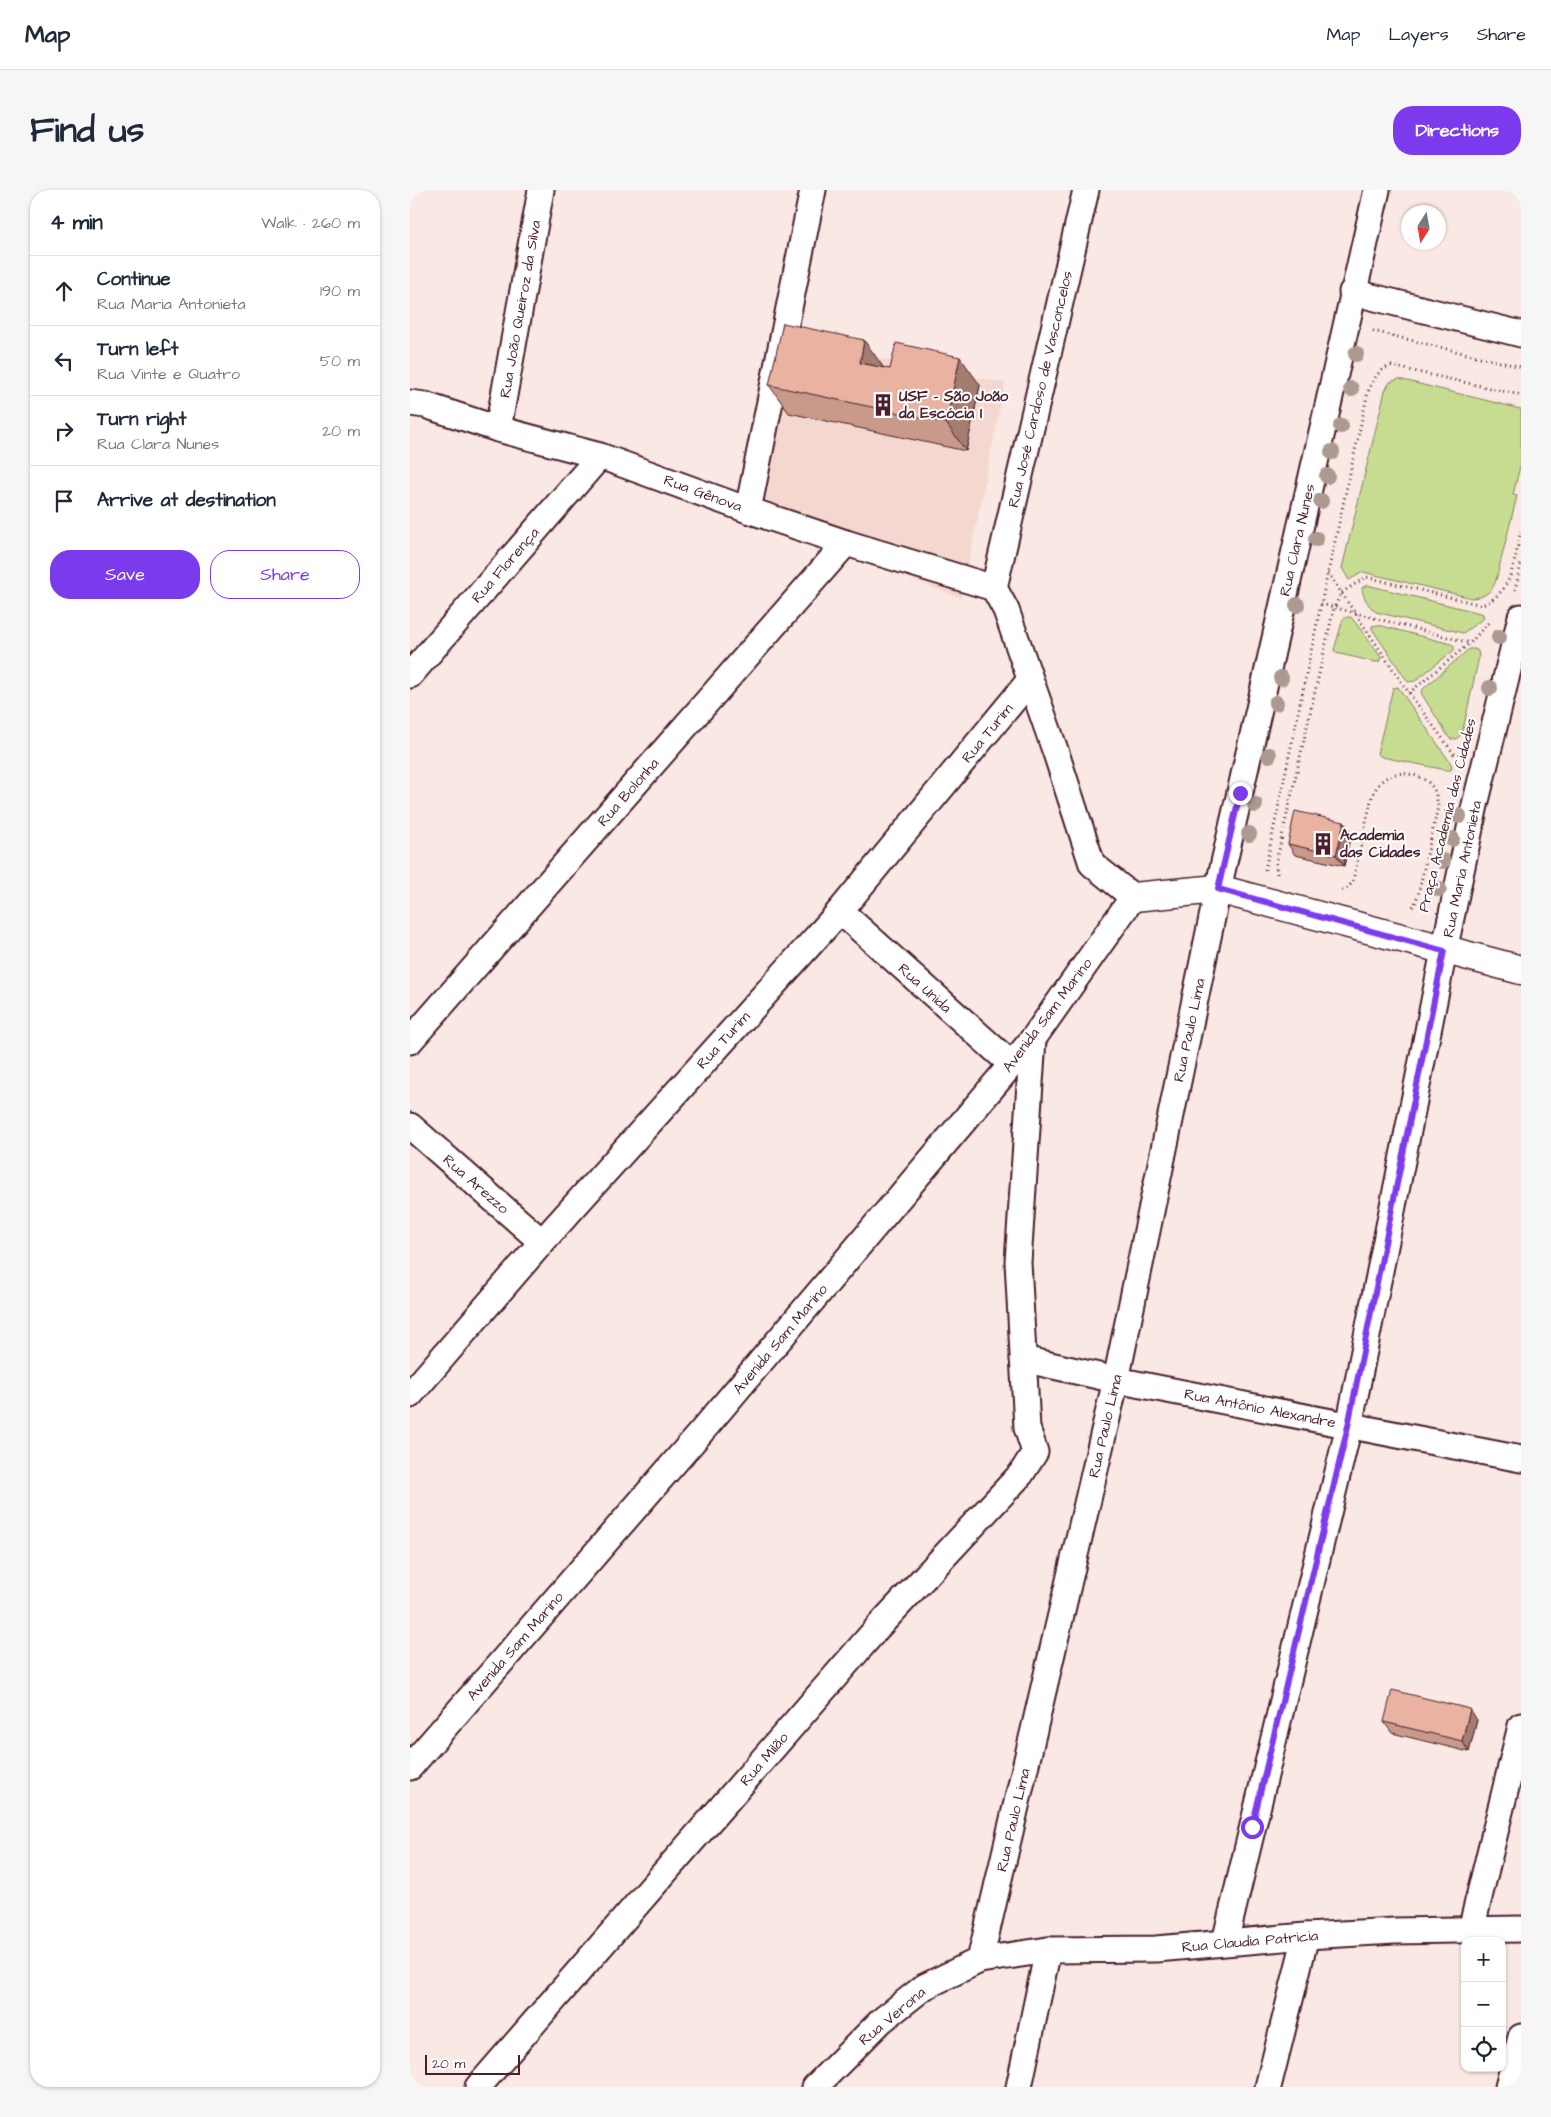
<!DOCTYPE html>
<meta charset="utf-8">
<style>
:root{--surface:#fff;--page:#f6f6f7;--text:#1f2937;--muted:#747a83;--line:#e0e1e3;--accent:#7c3aed}
body{margin:0;font-family:"Architects Daughter",sans-serif;background:var(--page);color:var(--text)}
.controls{position:absolute;right:15px;bottom:15px;display:grid;overflow:hidden;border-radius:10px;box-shadow:0 1px 4px #0004}
.controls button{width:45px;height:45px;display:grid;place-items:center;padding:0;border:0;border-bottom:1px solid var(--line);background:var(--surface);color:var(--text);font:25px sans-serif}
.compass{position:absolute;left:991px;top:15px;width:45px;height:45px;border-radius:50%;background:var(--surface);box-shadow:0 1px 4px #0004;rotate:191deg}
.scale{position:absolute;left:15px;bottom:12px;width:95px;box-sizing:border-box;padding-left:5px;border:2px solid #4a1f2b;border-top:0;font-size:14px;line-height:18px;white-space:nowrap;color:#4a1f2b;-webkit-text-stroke:4px #fff;paint-order:stroke}
.stop{position:absolute;width:15px;height:15px;margin:-11px;border:4px solid #7c3aed;border-radius:50%;background:#fff}
.stop.end{background:#7c3aed;border-color:#fff;box-shadow:0 1px 5px #0008}
.list{margin:0;padding:0;list-style:none}
h2{display:flex;justify-content:space-between;align-items:center;height:65px;margin:0;padding:0 20px;font-size:21px}
h2 small{font-size:16px;font-weight:400;color:var(--muted)}
.list li{display:grid;grid-template-columns:32px 1fr auto;gap:15px;align-items:center;box-sizing:border-box;height:70px;padding:0 20px;border-top:1px solid var(--line)}
.list b{display:block;font-size:19px;white-space:nowrap}
.list p{margin:0;font-size:16px;white-space:nowrap;color:var(--muted)}
.list em{font-size:16px;font-style:normal;color:var(--muted)}
.actions{display:flex;gap:10px;padding:15px 20px}
.actions a{flex:1;padding:11px 0;border:1px solid var(--accent);border-radius:20px;text-align:center;font-size:18px;color:var(--accent)}
.actions .main{background:var(--accent);color:#fff}
.icon{flex:none;width:28px;height:28px;fill:none;stroke:currentColor;stroke-width:2;stroke-linecap:round;stroke-linejoin:round}
.map{position:relative;flex:none;width:1111px;height:1897px;overflow:hidden;border-radius:20px}
header{display:flex;align-items:center;gap:30px;box-sizing:border-box;height:70px;padding:0 25px;background:var(--surface);border-bottom:1px solid var(--line)}
header strong{font-size:24px}
nav{display:flex;gap:28px;margin-inline-start:auto;font-size:18px}
.intro{display:flex;align-items:center;justify-content:space-between;box-sizing:border-box;height:120px;padding:0 30px}
h1{margin:0;font-size:35px}
.button{padding:12px 22px;border-radius:20px;background:var(--accent);color:#fff;font-size:18px;font-weight:700}
main{display:flex;gap:30px;padding:0 30px}
aside{flex:1;background:var(--surface);border-radius:20px;box-shadow:0 1px 4px #0004}
.map>svg:first-child{display:block}
</style>
<header>
<strong>Map</strong>
<nav><a>Map</a><a>Layers</a><a>Share</a></nav>
</header>
<div class="intro"><h1>Find us</h1><a class="button">Directions</a></div>
<main>
<aside>
<h2>4 min<small>Walk · 260 m</small></h2>
<ul class="list">
<li><svg class="icon" aria-label="ahead" viewBox="0 0 24 24"><path d="M12 20V5M6 11l6-6 6 6"/></svg><div><b>Continue</b><p>Rua Maria Antonieta</p></div><em>190 m</em></li>
<li><svg class="icon" aria-label="left" viewBox="0 0 24 24"><path d="M17 20v-9H6M10 6l-5 5 5 5"/></svg><div><b>Turn left</b><p>Rua Vinte e Quatro</p></div><em>50 m</em></li>
<li><svg class="icon" aria-label="right" viewBox="0 0 24 24"><path d="M7 20v-9h11M14 6l5 5-5 5"/></svg><div><b>Turn right</b><p>Rua Clara Nunes</p></div><em>20 m</em></li>
<li><svg class="icon" aria-label="arrive" viewBox="0 0 24 24"><path d="M6 21V4h12l-3 4 3 4H6"/></svg><div><b>Arrive at destination</b></div></li>
</ul>
<div class="actions"><a class="main">Save</a><a>Share</a></div>
</aside>
<div class="map">
<svg width="1111" height="1897" viewBox="0 0 1111 1897">
<rect width="100%" height="100%" fill="#f9e8e3"/>
<filter id="ink" filterUnits="userSpaceOnUse"><feTurbulence type="fractalNoise" baseFrequency=".02" numOctaves="2"/><feDisplacementMap in="SourceGraphic" scale="10" xChannelSelector="R" yChannelSelector="G"/><feConvolveMatrix kernelMatrix="1 2 1 2 8 2 1 2 1" color-interpolation-filters="sRGB"/></filter>
<g filter="url(#ink)">
<polygon fill="#f4d8cf" points="379,151 595,193 551,408 350,332"/>
<g fill="#c6dc91" stroke="#887e5e">
<path d="M989,189L1111,219V272L1103,305L1107,306L1086,390C1082,402 1075,407 1062,408L953,382L939,390L932,378L975,201L980,192Z"/>
<path d="M957,395L1070,423L1073,424L1074,428L1053,443L966,422C960,418 952,406 952,398Z"/>
<polygon points="937,427 941,427 945,432 971,467 969,472 965,472 926,463 924,460 933,429"/>
<polygon points="968,435 1041,454 1044,456 1044,460 1005,491 998,492 962,439 962,436"/>
<polygon points="1059,459 1065,459 1068,461 1069,467 1052,544 1046,549 1040,549 1011,503 1013,499"/>
<polygon points="988,497 1040,572 1042,576 1041,580 1036,580 972,567 967,564 983,498"/>
</g>
<g fill="none" stroke-linecap="round" stroke-linejoin="round">
<defs>
<g id="minor">
<polyline points="942,102 1111,144"/>
<polyline points="0,213 15,215 88,239 190,266 338,320 436,353 584,398"/>
<polyline points="88,239 131,0"/>
<polyline points="338,320 403,0"/>
<polyline points="584,398 676,0"/>
<polyline points="0,485 190,266"/>
<polyline points="430,721 601,874"/>
<polyline points="0,851 436,353"/>
<polyline points="0,936 132,1052"/>
<polyline points="613,1169 706,1190 1111,1269"/>
<polyline points="0,1205 132,1052 430,721 620,490"/>
<polyline points="0,1577 298,1234 623,849 723,707 682,674 646,563 596,420 584,398"/>
<polyline points="1061,1740 1111,1536"/>
<polyline points="815,1752 939,1236 1034,761 1065,615 1111,427"/>
<polyline points="570,1770 706,1190 808,699 967,0"/>
<polyline points="68,1897 469,1436 611,1284 625,1262 617,1238 608,1072 623,849"/>
<polyline points="405,1897 471,1831 514,1797 570,1770 638,1760 746,1759 896,1746 984,1741 1111,1739"/>
<polyline points="609,1897 638,1760"/>
<polyline points="858,1897 896,1746"/>
<polyline points="1098,1897 1111,1847"/>
</g>
<polyline id="tertiary" points="723,707 808,699 1111,780"/>
</defs>
<use href="#minor" stroke="#4a1f2b" stroke-width="29"/>
<use href="#tertiary" stroke="#4a1f2b" stroke-width="31"/>
<g stroke="#4a1f2b" stroke-width="3" stroke-dasharray="1 4" stroke-linecap="butt">
<polyline points="963,141 1111,177"/>
<polyline points="918,383 999,503 1047,568"/>
<polyline points="1105,400 1111,374"/>
<polyline points="911,414 1060,453"/>
<polyline points="999,503 1060,453 1079,432"/>
<path d="M855,680L911,414L958,202C963,189 968,180 981,176L1111,205"/>
<path d="M867,684L866,673L924,418L931,403L956,387L1072,415C1103,403 1104,370 1111,341"/>
<path d="M932,700L938,698L943,691L962,606C970,588 982,580 1003,585C1008,586 1016,590 1020,594C1026,600 1027,609 1028,617L1008,705L1004,716L999,718"/>
</g>
<use href="#minor" stroke="#fff" stroke-width="25"/>
<use href="#tertiary" stroke="#fff" stroke-width="28"/>
</g>
<g fill="#ad998f">
<circle cx="946" cy="164" r="8"/>
<circle cx="941" cy="199" r="8"/>
<circle cx="931" cy="236" r="8"/>
<circle cx="922" cy="262" r="8"/>
<circle cx="917" cy="286" r="8"/>
<circle cx="911" cy="311" r="8"/>
<circle cx="906" cy="349" r="8"/>
<circle cx="887" cy="415" r="8"/>
<circle cx="1089" cy="447" r="8"/>
<circle cx="871" cy="488" r="8"/>
<circle cx="1080" cy="498" r="8"/>
<circle cx="866" cy="513" r="8"/>
<circle cx="859" cy="565" r="8"/>
<circle cx="845" cy="615" r="8"/>
<circle cx="1049" cy="626" r="8"/>
<circle cx="839" cy="644" r="8"/>
<circle cx="1042" cy="649" r="8"/>
<circle cx="1033" cy="671" r="8"/>
<circle cx="1029" cy="699" r="8"/>
</g>
<g fill="#c9998a" stroke="#4a1f2b">
<polygon points="474,178 570,195 556,261 379,223 359,195"/>
<polygon points="934,632 941,643 934,676 885,665 878,654"/>
<polygon points="1067,1530 1059,1562 982,1543 974,1532"/>
</g>
<g fill="#a47d71" stroke="#4a1f2b">
<polygon points="454,150 474,178 450,173"/>
<polygon points="550,167 570,195 556,261 536,233"/>
<polygon points="934,632 941,643 934,676 926,665"/>
<polygon points="1060,1519 1067,1530 1059,1562 1052,1551"/>
</g>
<g fill="#eab2a1" stroke="#4a1f2b">
<polygon points="373,133 454,150 450,173 480,179 486,153 550,167 536,233 359,195"/>
<polygon points="885,621 934,632 926,665 878,654"/>
<polygon points="982,1500 1060,1519 1052,1551 974,1532"/>
</g>
</g>
<g fill="none" stroke-linecap="round" stroke-linejoin="round" filter="url(#ink)">
<polyline stroke="#7c3aed" stroke-width="6" points="830,603 808,699 1034,761 938,1236 842,1637"/>
</g>
<defs>
<symbol id="building-bare" viewBox="-9 -9 18 18"><path d="M-4-6H4V6H1V3H-1V6H-4ZM-2.5-4.3h1.7v1.8h-1.7ZM.8-4.3h1.7v1.8H.8ZM-2.5-1h1.7V.8h-1.7ZM.8-1h1.7V.8H.8Z" fill="#4a1f2b" stroke="#fff" stroke-width="2.5" paint-order="stroke"/></symbol>
</defs>
<g fill-rule="evenodd">
<use href="#building-bare" x="457" y="199" width="32" height="32"/>
<use href="#building-bare" x="897" y="638" width="32" height="32"/>
</g>
<g text-anchor="middle" stroke-width="4" stroke-linejoin="round" paint-order="stroke">
<g font-size="15" fill="#4a1f2b" stroke="#fff">
<text transform="translate(110 119) rotate(-80)" y="5">Rua João Queiroz da Silva</text>
<text transform="translate(630 199) rotate(-77)" y="5">Rua José Cardoso de Vasconcelos</text>
<text transform="translate(293 303) rotate(20)" y="5">Rua Gênova</text>
<text transform="translate(887 350) rotate(-77)" y="5">Rua Clara Nunes</text>
<text transform="translate(95 375) rotate(-49)" y="5">Rua Florença</text>
<text transform="translate(577 543) rotate(-51)" y="5">Rua Turim</text>
<text transform="translate(218 602) rotate(-49)" y="5">Rua Bolonha</text>
<text transform="translate(1037 625) rotate(-76)" y="5">Praça Academia das Cidades</text>
<text transform="translate(1052 679) rotate(-78)" y="5">Rua Maria Antonieta</text>
<text transform="translate(515 798) rotate(42)" y="5">Rua Unida</text>
<text transform="translate(637 825) rotate(-53)" y="5">Avenida Sam Marino</text>
<text transform="translate(779 840) rotate(-78)" y="5">Rua Paulo Lima</text>
<text transform="translate(313 850) rotate(-48)" y="5">Rua Turim</text>
<text transform="translate(66 994) rotate(41)" y="5">Rua Arezzo</text>
<text transform="translate(370 1149) rotate(-50)" y="5">Avenida Sam Marino</text>
<text transform="translate(850 1218) rotate(11)" y="5">Rua Antônio Alexandre</text>
<text transform="translate(695 1236) rotate(-77)" y="5">Rua Paulo Lima</text>
<text transform="translate(105 1456) rotate(-49)" y="5">Avenida Sam Marino</text>
<text transform="translate(354 1569) rotate(-49)" y="5">Rua Milão</text>
<text transform="translate(603 1630) rotate(-77)" y="5">Rua Paulo Lima</text>
<text transform="translate(840 1751) rotate(-5)" y="5">Rua Claudia Patricia</text>
<text transform="translate(482 1826) rotate(-40)" y="5">Rua Verona</text>
</g>
<g font-size="15" font-weight="bold" fill="#4a1f2b" stroke="#fff" text-anchor="start">
<text x="489" y="211">USF - São João<tspan x="489" dy="17">da Escócia I</tspan></text>
<text x="930" y="650">Academia<tspan x="930" dy="17">das Cidades</tspan></text>
</g>
</g>
</svg>
<div class="controls">
<button>+</button>
<button>−</button>
<button><svg class="icon" aria-label="locate" viewBox="0 0 24 24"><circle cx="12" cy="12" r="6"/><path d="M12 2v4M12 18v4M2 12h4M18 12h4"/></svg></button>
</div>
<svg class="compass" viewBox="-18 -18 36 36"><path d="M0-13l5 13h-10z" fill="#e53935"/><path d="M0 13l5-13h-10z" fill="#747a83"/></svg>
<div class="scale">20 m</div>
<div class="stop" style="left:842px;top:1637px"></div>
<div class="stop end" style="left:830px;top:603px"></div>
</div>
</main>
